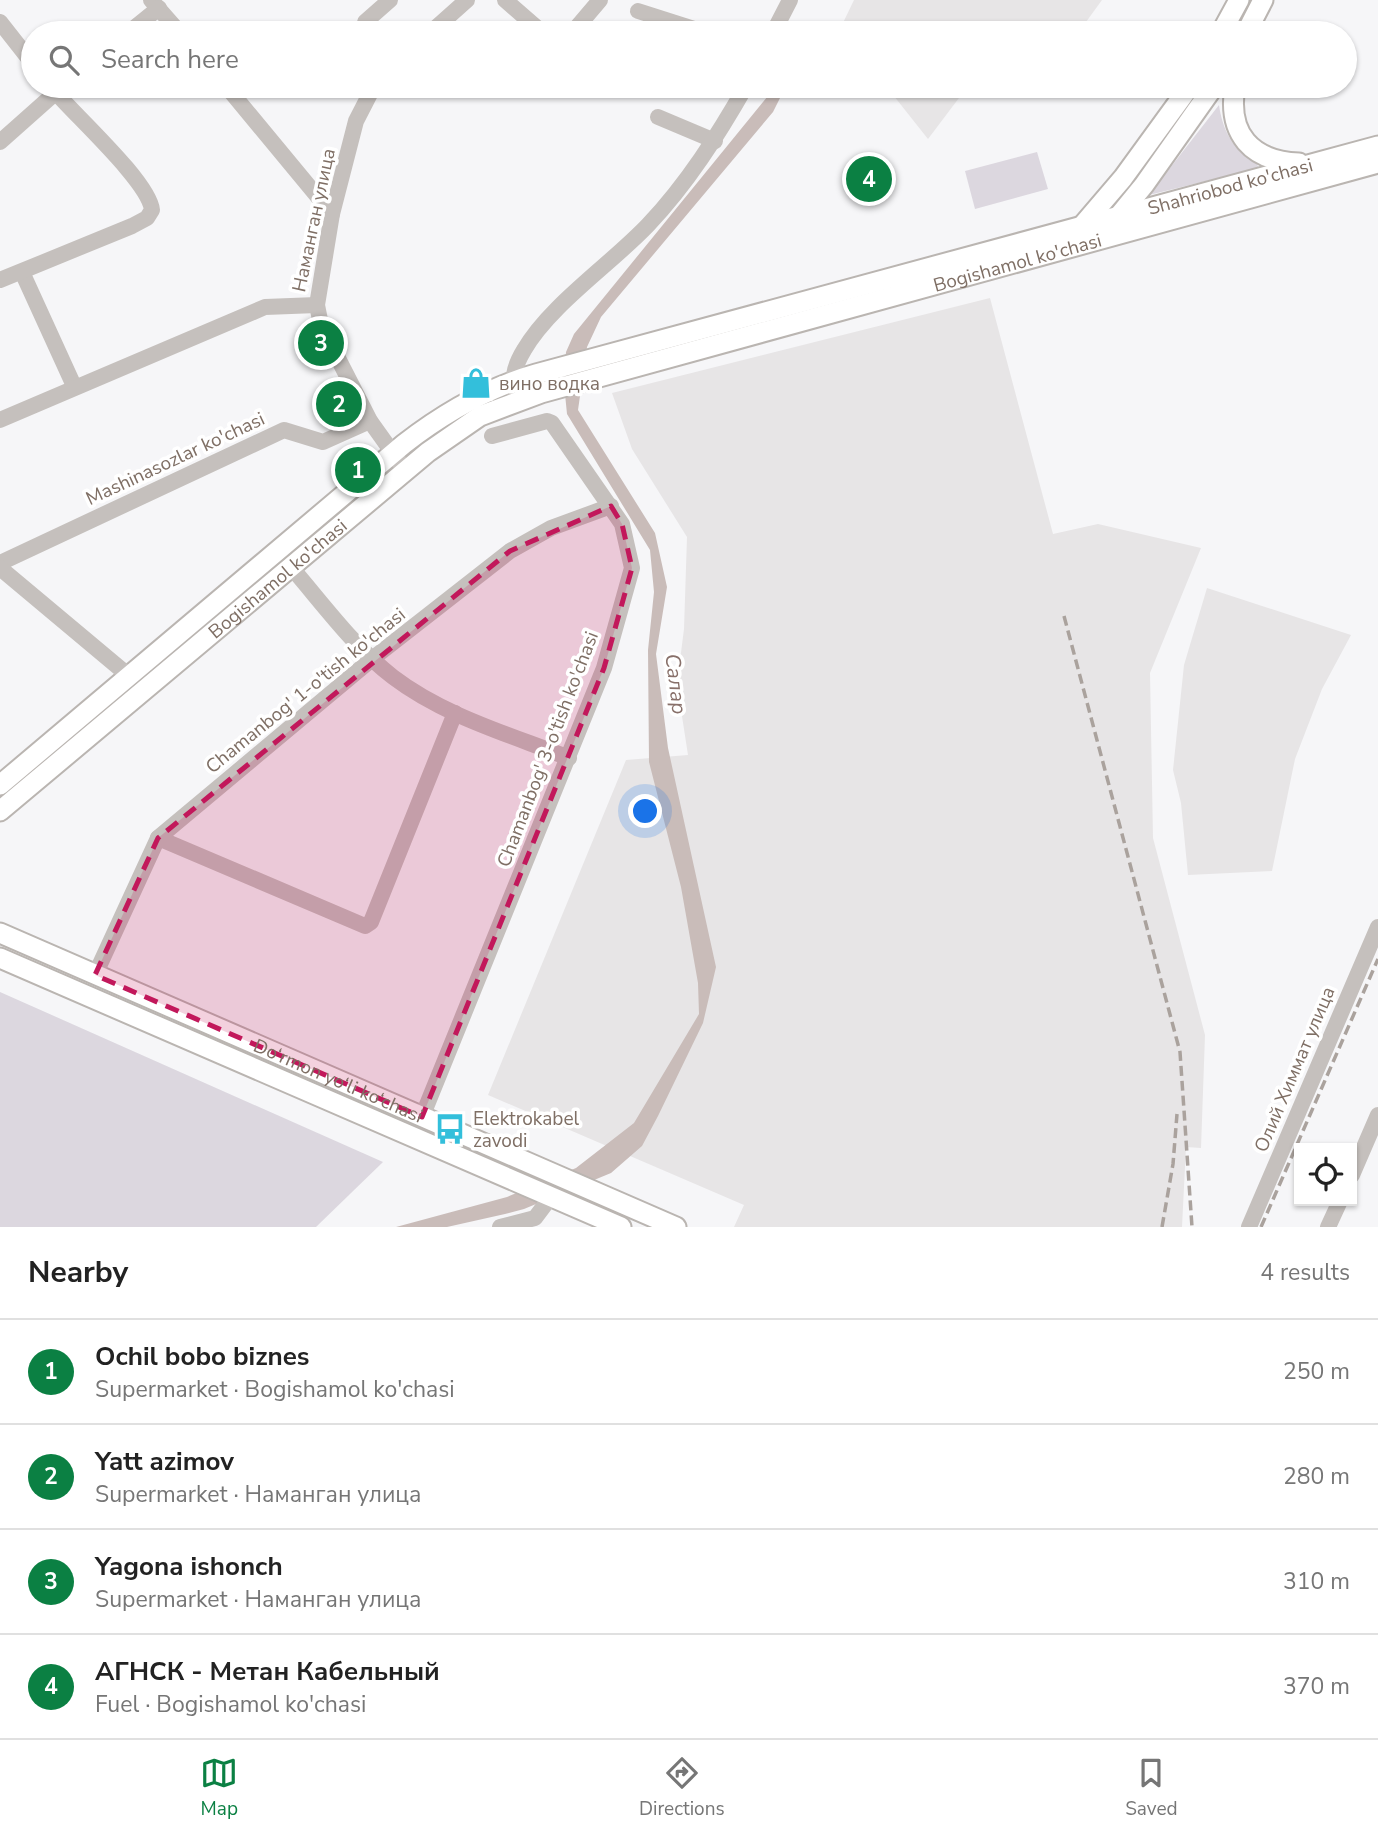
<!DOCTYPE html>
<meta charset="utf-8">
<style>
:root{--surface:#fff;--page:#f2f2f2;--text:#222;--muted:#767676;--line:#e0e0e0;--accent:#0b8043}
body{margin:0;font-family:"Nunito Sans",sans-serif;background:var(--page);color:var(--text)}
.controls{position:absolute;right:21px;bottom:21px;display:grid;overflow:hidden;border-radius:0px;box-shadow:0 2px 5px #0004}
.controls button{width:63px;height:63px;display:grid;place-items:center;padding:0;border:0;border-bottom:2px solid var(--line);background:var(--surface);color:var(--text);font:35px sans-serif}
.you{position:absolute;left:646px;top:812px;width:24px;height:24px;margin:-18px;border:5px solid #fff;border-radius:50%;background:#1a73e8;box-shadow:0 0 0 10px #1a73e833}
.badge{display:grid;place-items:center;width:46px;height:46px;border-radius:50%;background:var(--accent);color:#fff;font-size:23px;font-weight:700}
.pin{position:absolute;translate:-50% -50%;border:4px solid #fff;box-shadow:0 2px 7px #0006}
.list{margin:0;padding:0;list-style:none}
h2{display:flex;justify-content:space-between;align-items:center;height:91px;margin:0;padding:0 28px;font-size:30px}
h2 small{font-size:23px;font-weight:400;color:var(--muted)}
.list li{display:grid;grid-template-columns:46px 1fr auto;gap:21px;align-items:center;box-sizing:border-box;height:105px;padding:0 28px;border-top:2px solid var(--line)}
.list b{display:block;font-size:26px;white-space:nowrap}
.list p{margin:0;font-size:23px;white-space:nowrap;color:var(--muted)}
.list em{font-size:23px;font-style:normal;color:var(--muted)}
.icon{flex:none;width:38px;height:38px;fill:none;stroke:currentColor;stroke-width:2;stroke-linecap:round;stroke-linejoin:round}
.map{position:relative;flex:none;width:1378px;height:1227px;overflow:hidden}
.search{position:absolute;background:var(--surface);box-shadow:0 2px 5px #0004;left:21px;right:21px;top:21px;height:77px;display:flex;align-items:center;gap:18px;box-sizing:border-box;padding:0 24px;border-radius:38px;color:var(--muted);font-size:26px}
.sheet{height:511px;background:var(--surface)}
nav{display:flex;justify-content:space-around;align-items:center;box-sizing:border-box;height:98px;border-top:2px solid var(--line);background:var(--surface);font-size:19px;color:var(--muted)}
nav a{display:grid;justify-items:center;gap:4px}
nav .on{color:var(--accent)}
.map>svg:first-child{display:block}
</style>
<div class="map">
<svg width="1378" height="1227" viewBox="0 0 1378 1227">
<rect width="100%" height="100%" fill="#f6f6f8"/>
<g fill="#e7e5e6">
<polygon points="854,0 1102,0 1078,33 846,33 841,27"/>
<polygon points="886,86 968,86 928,139"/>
<polygon points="990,298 1053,534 1098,524 1201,548 1150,673 1153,838 1205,1035 1201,1148 1186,1147 1182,1227 734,1227 744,1205 488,1095 626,760 688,755 677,684 684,629 687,537 632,449 612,393"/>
<polygon points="1207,588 1351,635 1322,689 1295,759 1272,871 1188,875 1181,803 1173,770 1184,665"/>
</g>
<g fill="#dcd7df">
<path d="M1219,105C1222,127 1232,151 1254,159L1259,168L1149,195Z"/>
<polygon points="1037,152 1048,189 975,209 965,171"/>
<polygon points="0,992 383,1162 316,1227 0,1227"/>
</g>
<polygon fill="#c9bcb9" points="776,86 786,86 773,112 601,317 587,347 578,410 655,533 667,587 656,654 668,748 716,967 703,1023 658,1116 642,1146 611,1173 524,1209 505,1214 447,1227 396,1227 507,1197 576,1168 634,1123 699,1014 698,983 681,887 649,762 648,650 654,592 650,550 567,414 564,384 566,352 574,334"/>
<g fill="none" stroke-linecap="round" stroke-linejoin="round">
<defs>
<g id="major">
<polyline points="1221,33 1239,0"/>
<polyline points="1246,33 1263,0"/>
<path d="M1235,86C1227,134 1251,161 1299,163"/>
<polyline points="1117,218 1144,185 1214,86"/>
<polyline points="1082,226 1123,178 1190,86"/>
<path id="s1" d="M0,785L404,444C444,413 487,388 536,374L1378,146"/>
<path id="s2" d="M0,811L428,452L480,416L541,393L1378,163"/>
<path id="s3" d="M0,933L676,1227"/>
<polyline points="0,958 621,1227"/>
</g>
</defs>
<use href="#major" stroke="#bab5b1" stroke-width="23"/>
<g stroke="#c5c0bd" stroke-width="16">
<polyline points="151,0 180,33"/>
<polyline points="505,0 543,33"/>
<polyline points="638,11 707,33"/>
<polyline points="0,22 33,64"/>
<polyline points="365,22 390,0"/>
<polyline points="128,33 159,8"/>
<polyline points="430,33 467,0"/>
<polyline points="572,33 600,0"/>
<polyline points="773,33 790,0"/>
<polyline points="226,86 332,214"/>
<polyline points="374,86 356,121 332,214 317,305 321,325 370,421 405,470"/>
<polyline points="658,117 715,141"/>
<polyline points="0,142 63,86"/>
<polyline points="22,272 74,386"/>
<path d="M0,280L132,226L147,218L152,210C149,181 71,112 50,86"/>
<path d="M517,400C511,381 513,368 524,350C550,305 611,264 648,225C687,184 718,135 746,86"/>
<polyline points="0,420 265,307 317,305"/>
<polyline points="0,563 284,430 323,442 370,421"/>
<path d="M291,567C323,604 354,647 393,677C444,716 511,735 569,758"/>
<polyline points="0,568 129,676"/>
<polyline points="158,838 365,926 371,922 455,713"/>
<polyline points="95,975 158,838 372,659 510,551 551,528 611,506"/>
<polyline points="422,1117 604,668 632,568 622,524 552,423 547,421 492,436"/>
<polyline points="1352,1175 1378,1115"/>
<polyline points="500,1227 535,1218 550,1198"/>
<polyline points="1249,1227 1378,927"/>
<polyline points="1328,1227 1340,1201"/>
</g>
<use href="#major" stroke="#fff" stroke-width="19"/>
<g stroke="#aaa29d" stroke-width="3.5" stroke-dasharray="10 5" stroke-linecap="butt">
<polyline points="1064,616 1180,1052 1192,1227"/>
<polyline points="1162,1227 1173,1164 1177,1114"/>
<polyline points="1261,1227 1378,959"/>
</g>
</g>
<path fill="#c2185b" fill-opacity="0.2" stroke="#c2185b" stroke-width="5" stroke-dasharray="14 9" stroke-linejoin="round" d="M611,506L622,524L632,568L604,668L422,1117L95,975L158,838L510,551Z"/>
<defs>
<symbol id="shop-bare" viewBox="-9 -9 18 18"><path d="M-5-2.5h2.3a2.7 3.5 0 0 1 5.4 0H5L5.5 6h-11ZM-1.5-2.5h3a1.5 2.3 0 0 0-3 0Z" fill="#33bfdb" stroke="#fff" stroke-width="2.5" paint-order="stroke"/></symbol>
<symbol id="bus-bare" viewBox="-9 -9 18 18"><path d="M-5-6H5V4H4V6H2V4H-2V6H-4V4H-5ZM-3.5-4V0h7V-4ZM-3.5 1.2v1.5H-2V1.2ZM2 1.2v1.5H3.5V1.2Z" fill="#33bfdb" stroke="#fff" stroke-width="2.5" paint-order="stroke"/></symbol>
</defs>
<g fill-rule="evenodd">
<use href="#shop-bare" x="454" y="361" width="44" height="44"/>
<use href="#bus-bare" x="428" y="1107" width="44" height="44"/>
</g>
<g text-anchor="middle" stroke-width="7" stroke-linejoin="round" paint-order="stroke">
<g font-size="19" fill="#7f6f65" stroke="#fff">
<text dy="7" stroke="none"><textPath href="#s1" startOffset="1398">Shahriobod ko'chasi</textPath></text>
<text transform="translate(313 220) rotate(-78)" y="7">Наманган улица</text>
<text dy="7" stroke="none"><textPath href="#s2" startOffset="1181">Bogishamol ko'chasi</textPath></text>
<text transform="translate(175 458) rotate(-25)" y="7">Mashinasozlar ko'chasi</text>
<text dy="7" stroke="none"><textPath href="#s2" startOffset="362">Bogishamol ko'chasi</textPath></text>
<text transform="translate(305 690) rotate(-39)" y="7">Chamanbog' 1-o'tish ko'chasi</text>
<text transform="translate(547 749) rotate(-69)" y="7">Chamanbog' 3-o'tish ko'chasi</text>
<text transform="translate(1294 1069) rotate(-67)" y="7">Олий Химмат улица</text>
<text dy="7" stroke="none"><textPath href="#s3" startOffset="369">Do‘rmon yo‘li ko‘chasi</textPath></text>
</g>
<g font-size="19" fill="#7f6f65" stroke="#fff" text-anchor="start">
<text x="499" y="390">вино водка</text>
<text x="473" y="1125">Elektrokabel<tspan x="473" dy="22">zavodi</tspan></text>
</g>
<g font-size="21" font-style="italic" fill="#88706a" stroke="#fff">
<text transform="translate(676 684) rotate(83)" y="7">Салар</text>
</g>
</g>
</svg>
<div class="controls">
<button><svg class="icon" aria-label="locate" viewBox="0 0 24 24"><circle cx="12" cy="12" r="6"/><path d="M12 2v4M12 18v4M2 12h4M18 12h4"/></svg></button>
</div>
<div class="you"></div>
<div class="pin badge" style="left:358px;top:470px">1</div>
<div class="pin badge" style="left:339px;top:404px">2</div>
<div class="pin badge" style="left:321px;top:343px">3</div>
<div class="pin badge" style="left:869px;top:179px">4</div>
<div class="search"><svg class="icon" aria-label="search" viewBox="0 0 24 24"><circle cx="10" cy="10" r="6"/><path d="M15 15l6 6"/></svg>Search here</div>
</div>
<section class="sheet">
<h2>Nearby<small>4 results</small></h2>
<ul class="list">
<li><span class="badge">1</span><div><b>Ochil bobo biznes</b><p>Supermarket · Bogishamol ko'chasi</p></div><em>250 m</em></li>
<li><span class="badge">2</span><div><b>Yatt azimov</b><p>Supermarket · Наманган улица</p></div><em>280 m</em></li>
<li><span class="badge">3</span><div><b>Yagona ishonch</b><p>Supermarket · Наманган улица</p></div><em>310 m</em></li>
<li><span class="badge">4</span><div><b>АГНСК - Метан Кабельный</b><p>Fuel · Bogishamol ko'chasi</p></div><em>370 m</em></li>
</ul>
</section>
<nav>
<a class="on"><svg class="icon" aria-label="map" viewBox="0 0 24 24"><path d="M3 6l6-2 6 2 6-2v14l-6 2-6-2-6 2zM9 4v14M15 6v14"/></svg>Map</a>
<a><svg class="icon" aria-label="directions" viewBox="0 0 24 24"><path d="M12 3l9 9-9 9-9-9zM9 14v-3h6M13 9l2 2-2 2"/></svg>Directions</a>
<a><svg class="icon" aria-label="saved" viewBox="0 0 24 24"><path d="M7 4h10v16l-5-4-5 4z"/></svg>Saved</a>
</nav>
